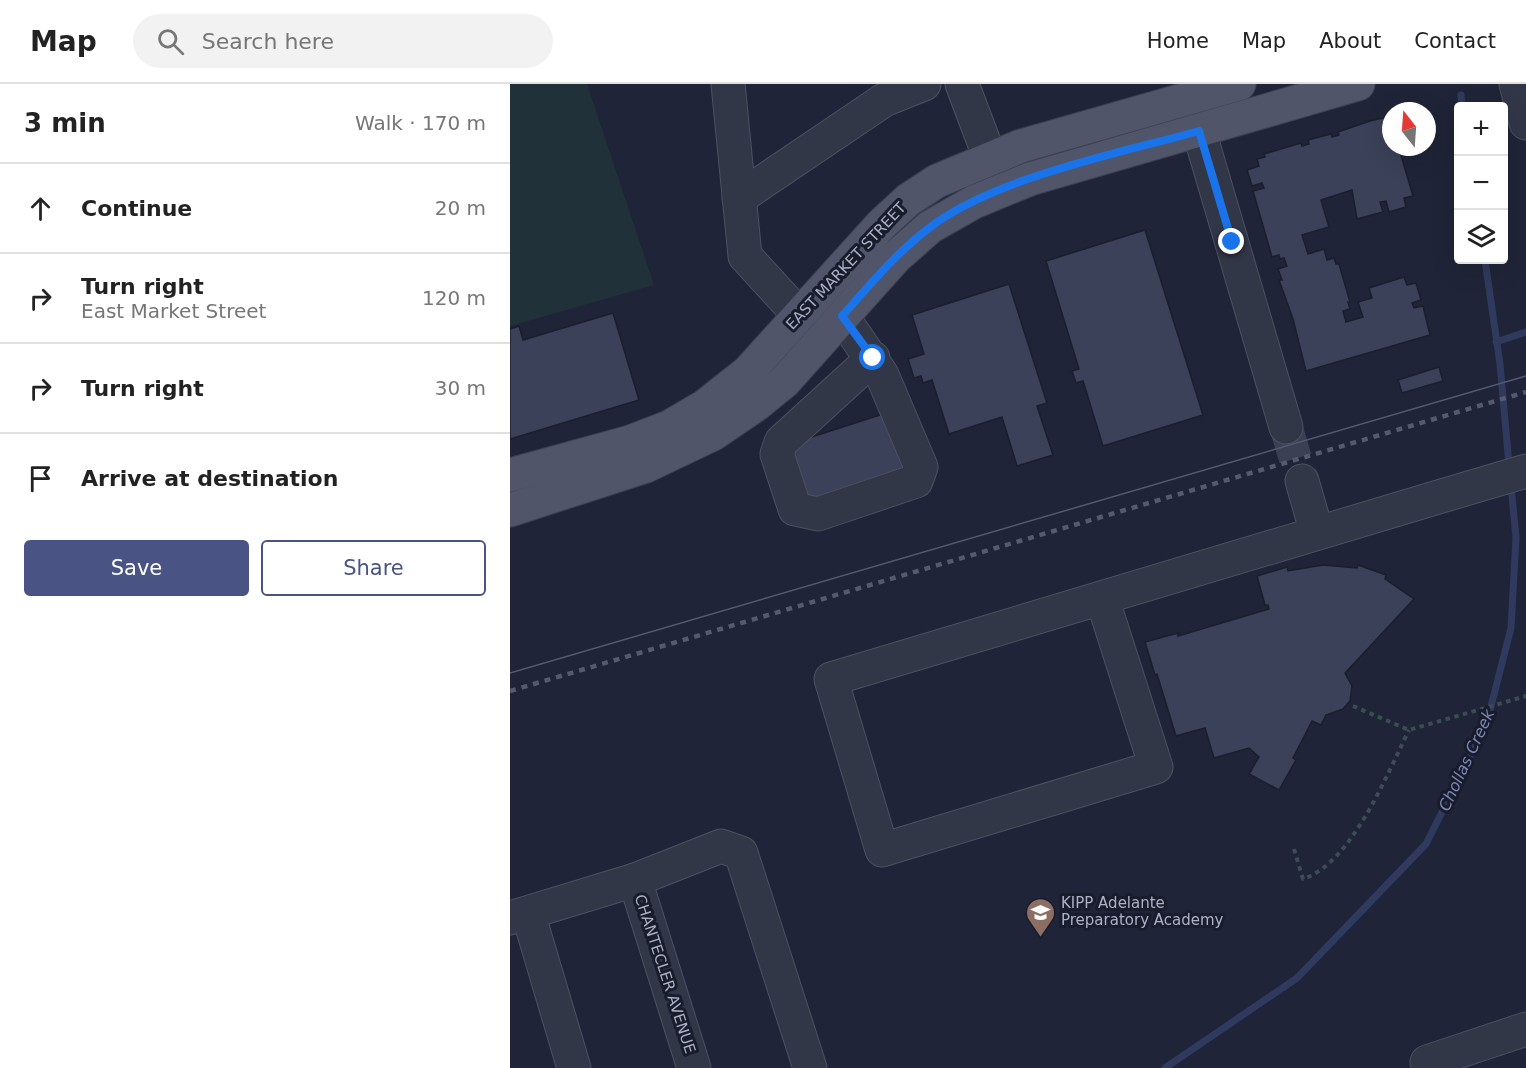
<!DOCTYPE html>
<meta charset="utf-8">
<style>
:root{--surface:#fff;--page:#f2f2f2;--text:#222;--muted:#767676;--line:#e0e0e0;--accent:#4a5484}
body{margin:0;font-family:"DejaVu Sans",sans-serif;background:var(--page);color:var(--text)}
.controls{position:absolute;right:18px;top:18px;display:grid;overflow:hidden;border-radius:6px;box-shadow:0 6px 24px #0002}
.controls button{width:54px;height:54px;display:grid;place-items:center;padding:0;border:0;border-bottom:2px solid var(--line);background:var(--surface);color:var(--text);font:30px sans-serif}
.compass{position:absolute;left:872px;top:18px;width:54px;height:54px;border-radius:50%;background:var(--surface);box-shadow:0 6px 24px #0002;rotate:343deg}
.stop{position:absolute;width:18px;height:18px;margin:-14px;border:4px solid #1a73e8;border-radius:50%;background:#fff}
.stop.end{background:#1a73e8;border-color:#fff;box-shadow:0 2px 6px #0008}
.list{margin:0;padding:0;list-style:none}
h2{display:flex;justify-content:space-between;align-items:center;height:78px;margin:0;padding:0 24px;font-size:26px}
h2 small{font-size:20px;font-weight:400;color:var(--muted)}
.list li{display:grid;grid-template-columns:39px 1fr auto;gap:18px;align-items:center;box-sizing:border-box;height:90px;padding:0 24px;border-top:2px solid var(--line)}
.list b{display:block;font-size:22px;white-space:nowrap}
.list p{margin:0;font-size:20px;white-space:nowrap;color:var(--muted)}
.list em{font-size:20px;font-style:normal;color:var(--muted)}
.actions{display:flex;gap:12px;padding:18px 24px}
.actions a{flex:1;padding:14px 0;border:2px solid var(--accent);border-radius:6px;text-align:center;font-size:21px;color:var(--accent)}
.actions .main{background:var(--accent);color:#fff}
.icon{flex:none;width:33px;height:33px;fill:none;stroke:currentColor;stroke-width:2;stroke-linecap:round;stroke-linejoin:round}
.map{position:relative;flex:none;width:1016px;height:984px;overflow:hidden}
header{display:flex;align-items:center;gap:36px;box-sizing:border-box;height:84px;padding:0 30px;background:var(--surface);border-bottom:2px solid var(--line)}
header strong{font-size:28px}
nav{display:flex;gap:33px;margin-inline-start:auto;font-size:21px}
.search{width:420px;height:54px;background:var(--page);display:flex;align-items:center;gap:15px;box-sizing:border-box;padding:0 21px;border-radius:33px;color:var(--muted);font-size:22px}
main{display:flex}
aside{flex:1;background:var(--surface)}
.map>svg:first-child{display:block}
</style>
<header>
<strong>Map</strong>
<div class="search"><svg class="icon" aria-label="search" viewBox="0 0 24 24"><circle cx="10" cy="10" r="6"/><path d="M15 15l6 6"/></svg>Search here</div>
<nav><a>Home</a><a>Map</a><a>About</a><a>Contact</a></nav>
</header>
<main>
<aside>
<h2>3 min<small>Walk · 170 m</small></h2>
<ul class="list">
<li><svg class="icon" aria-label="ahead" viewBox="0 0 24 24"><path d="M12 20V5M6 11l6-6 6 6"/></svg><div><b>Continue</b></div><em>20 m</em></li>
<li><svg class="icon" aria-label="right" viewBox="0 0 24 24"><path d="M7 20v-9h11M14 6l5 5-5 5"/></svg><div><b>Turn right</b><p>East Market Street</p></div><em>120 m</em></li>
<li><svg class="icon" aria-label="right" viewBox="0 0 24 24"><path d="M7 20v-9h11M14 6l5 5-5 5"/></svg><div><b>Turn right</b></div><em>30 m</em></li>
<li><svg class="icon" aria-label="arrive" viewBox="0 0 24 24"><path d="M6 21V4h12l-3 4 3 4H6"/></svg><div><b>Arrive at destination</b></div></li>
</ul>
<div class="actions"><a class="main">Save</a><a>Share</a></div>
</aside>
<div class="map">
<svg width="1016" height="984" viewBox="0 0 1016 984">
<rect width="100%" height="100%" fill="#1f2438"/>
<polygon fill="#213139" points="0,0 77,0 144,201 0,242"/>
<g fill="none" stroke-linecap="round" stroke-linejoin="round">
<g stroke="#2f3a5e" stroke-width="7">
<polyline points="951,11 952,22"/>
<polyline points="975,176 990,280 999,381"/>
<polyline points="986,258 1016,248"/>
<polyline points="655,984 787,894 916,760 977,638 1001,544 1006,454 1001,401"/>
</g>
</g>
<g fill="#3b4158" stroke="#1a1e2f" stroke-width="1.5">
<polygon points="881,32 881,63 896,63 897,65 890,68 903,112 894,114 896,123 879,128 876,117 870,118 873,128 847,135 842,106 811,116 819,143 792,151 798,170 814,165 817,176 824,174 826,180 829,180 840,218 838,218 840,225 833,227 836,238 853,233 848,218 862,214 859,204 894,193 897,201 906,199 911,216 902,219 904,224 913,222 920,251 796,287 783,235 769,196 772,196 768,185 777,182 774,174 770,175 769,171 762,173 743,107 754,104 752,99 742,102 737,86 749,82 747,75 755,73 754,70 791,59 792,62 799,60 798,56 821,50 822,53 829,51 828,48 860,37"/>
<polygon points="635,146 693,331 593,362 573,297 566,299 562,287 569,285 536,177"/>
<polygon points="499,200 537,319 527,322 543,371 507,382 492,333 439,350 422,296 413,299 411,292 404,294 398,275 414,270 402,231"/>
<polygon points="103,229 129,316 0,355 0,245 9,242 13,256"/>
<polygon points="929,283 933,297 892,309 888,296"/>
<polygon points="376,329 398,394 300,423 280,360"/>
<polygon points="813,481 847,484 848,481 876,491 875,495 904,515 835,589 842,602 840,617 833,625 816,631 811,641 802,637 783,674 786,676 769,706 739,690 749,673 739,664 704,674 695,644 666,652 647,590 645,591 635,558 668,549 668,552 759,525 758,521 755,521 747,492 777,483 778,487"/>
</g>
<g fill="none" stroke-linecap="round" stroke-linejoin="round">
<polyline stroke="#3b4054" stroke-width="33" stroke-dasharray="33 16" stroke-linecap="butt" points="776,343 792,397"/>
<defs>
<g id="minor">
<polyline points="218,0 235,172 290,232"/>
<polyline points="452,0 480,74"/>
<polyline points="1006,0 1016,39"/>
<polyline points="689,47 776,343"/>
<polyline points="229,114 374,16 414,0"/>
<polyline points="332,232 372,291 411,383 406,397 308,430 285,425 267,370 271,358 363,274"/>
<polyline points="792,397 807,449"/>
<polyline points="592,514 646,683 372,766 321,595 925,414 1016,387"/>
<polyline points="125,796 184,984"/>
<polyline points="18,829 64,984"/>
<polyline points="0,834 125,796 211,762 231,769 300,984"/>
<polyline points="917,978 1016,945"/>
</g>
<g id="major">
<polyline points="0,391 120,358 159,343 195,322 238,288 372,140 398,116 427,97 511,62 729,0"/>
<polyline points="0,426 136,382 203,350 247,320 274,298 385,174 420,143 464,118 520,95 848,0"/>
</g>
</defs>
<use href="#minor" stroke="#4d5163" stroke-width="35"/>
<use href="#major" stroke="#3c4052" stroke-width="35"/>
<g stroke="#3b4d53" stroke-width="4" stroke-dasharray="4.5 4.5" stroke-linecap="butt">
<polyline points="843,622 899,646 1016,612"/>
<path d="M784,765L793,795C842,779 877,690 899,646"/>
</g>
<use href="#minor" stroke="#323748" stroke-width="33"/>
<use href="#major" stroke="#505569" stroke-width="33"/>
<polyline stroke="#545a70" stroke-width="1.5" points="0,589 1016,292"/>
<polyline stroke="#545a70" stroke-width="4.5" stroke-dasharray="6 6" stroke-linecap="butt" points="0,607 1016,308"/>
</g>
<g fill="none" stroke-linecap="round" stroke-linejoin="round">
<path stroke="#1a73e8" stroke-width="8" d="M363,274L332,232C359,202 386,169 419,144C484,94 609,69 689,47L722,158"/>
</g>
<defs>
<symbol id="school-pin" viewBox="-11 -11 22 30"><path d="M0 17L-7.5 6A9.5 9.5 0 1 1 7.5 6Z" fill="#8d6e63" stroke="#181c2c"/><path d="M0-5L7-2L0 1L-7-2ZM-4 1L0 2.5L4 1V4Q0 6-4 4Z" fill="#fff"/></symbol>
</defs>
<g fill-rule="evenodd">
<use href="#school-pin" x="514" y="812" width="33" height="45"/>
</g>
<g text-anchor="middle" stroke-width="6" stroke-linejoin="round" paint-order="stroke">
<g font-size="15" fill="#acb1c5" stroke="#181c2c">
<text transform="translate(336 182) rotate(-47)" y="5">EAST MARKET STREET</text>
<text transform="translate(155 890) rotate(72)" y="5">CHANTECLER AVENUE</text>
</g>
<g font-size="15" fill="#acb1c5" stroke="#181c2c" text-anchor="start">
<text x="551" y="824">KIPP Adelante<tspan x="551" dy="17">Preparatory Academy</tspan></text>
</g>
<g font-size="16" font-style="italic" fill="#7a87b3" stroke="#181c2c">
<text transform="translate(956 676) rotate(-65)" y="6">Chollas Creek</text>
</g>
</g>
</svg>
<div class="controls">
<button>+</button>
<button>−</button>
<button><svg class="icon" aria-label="layers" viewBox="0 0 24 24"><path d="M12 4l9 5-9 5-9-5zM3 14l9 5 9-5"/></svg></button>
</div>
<svg class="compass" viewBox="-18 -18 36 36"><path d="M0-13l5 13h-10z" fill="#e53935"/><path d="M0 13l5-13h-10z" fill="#767676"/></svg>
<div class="stop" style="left:363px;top:274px"></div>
<div class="stop end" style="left:722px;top:158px"></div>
</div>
</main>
